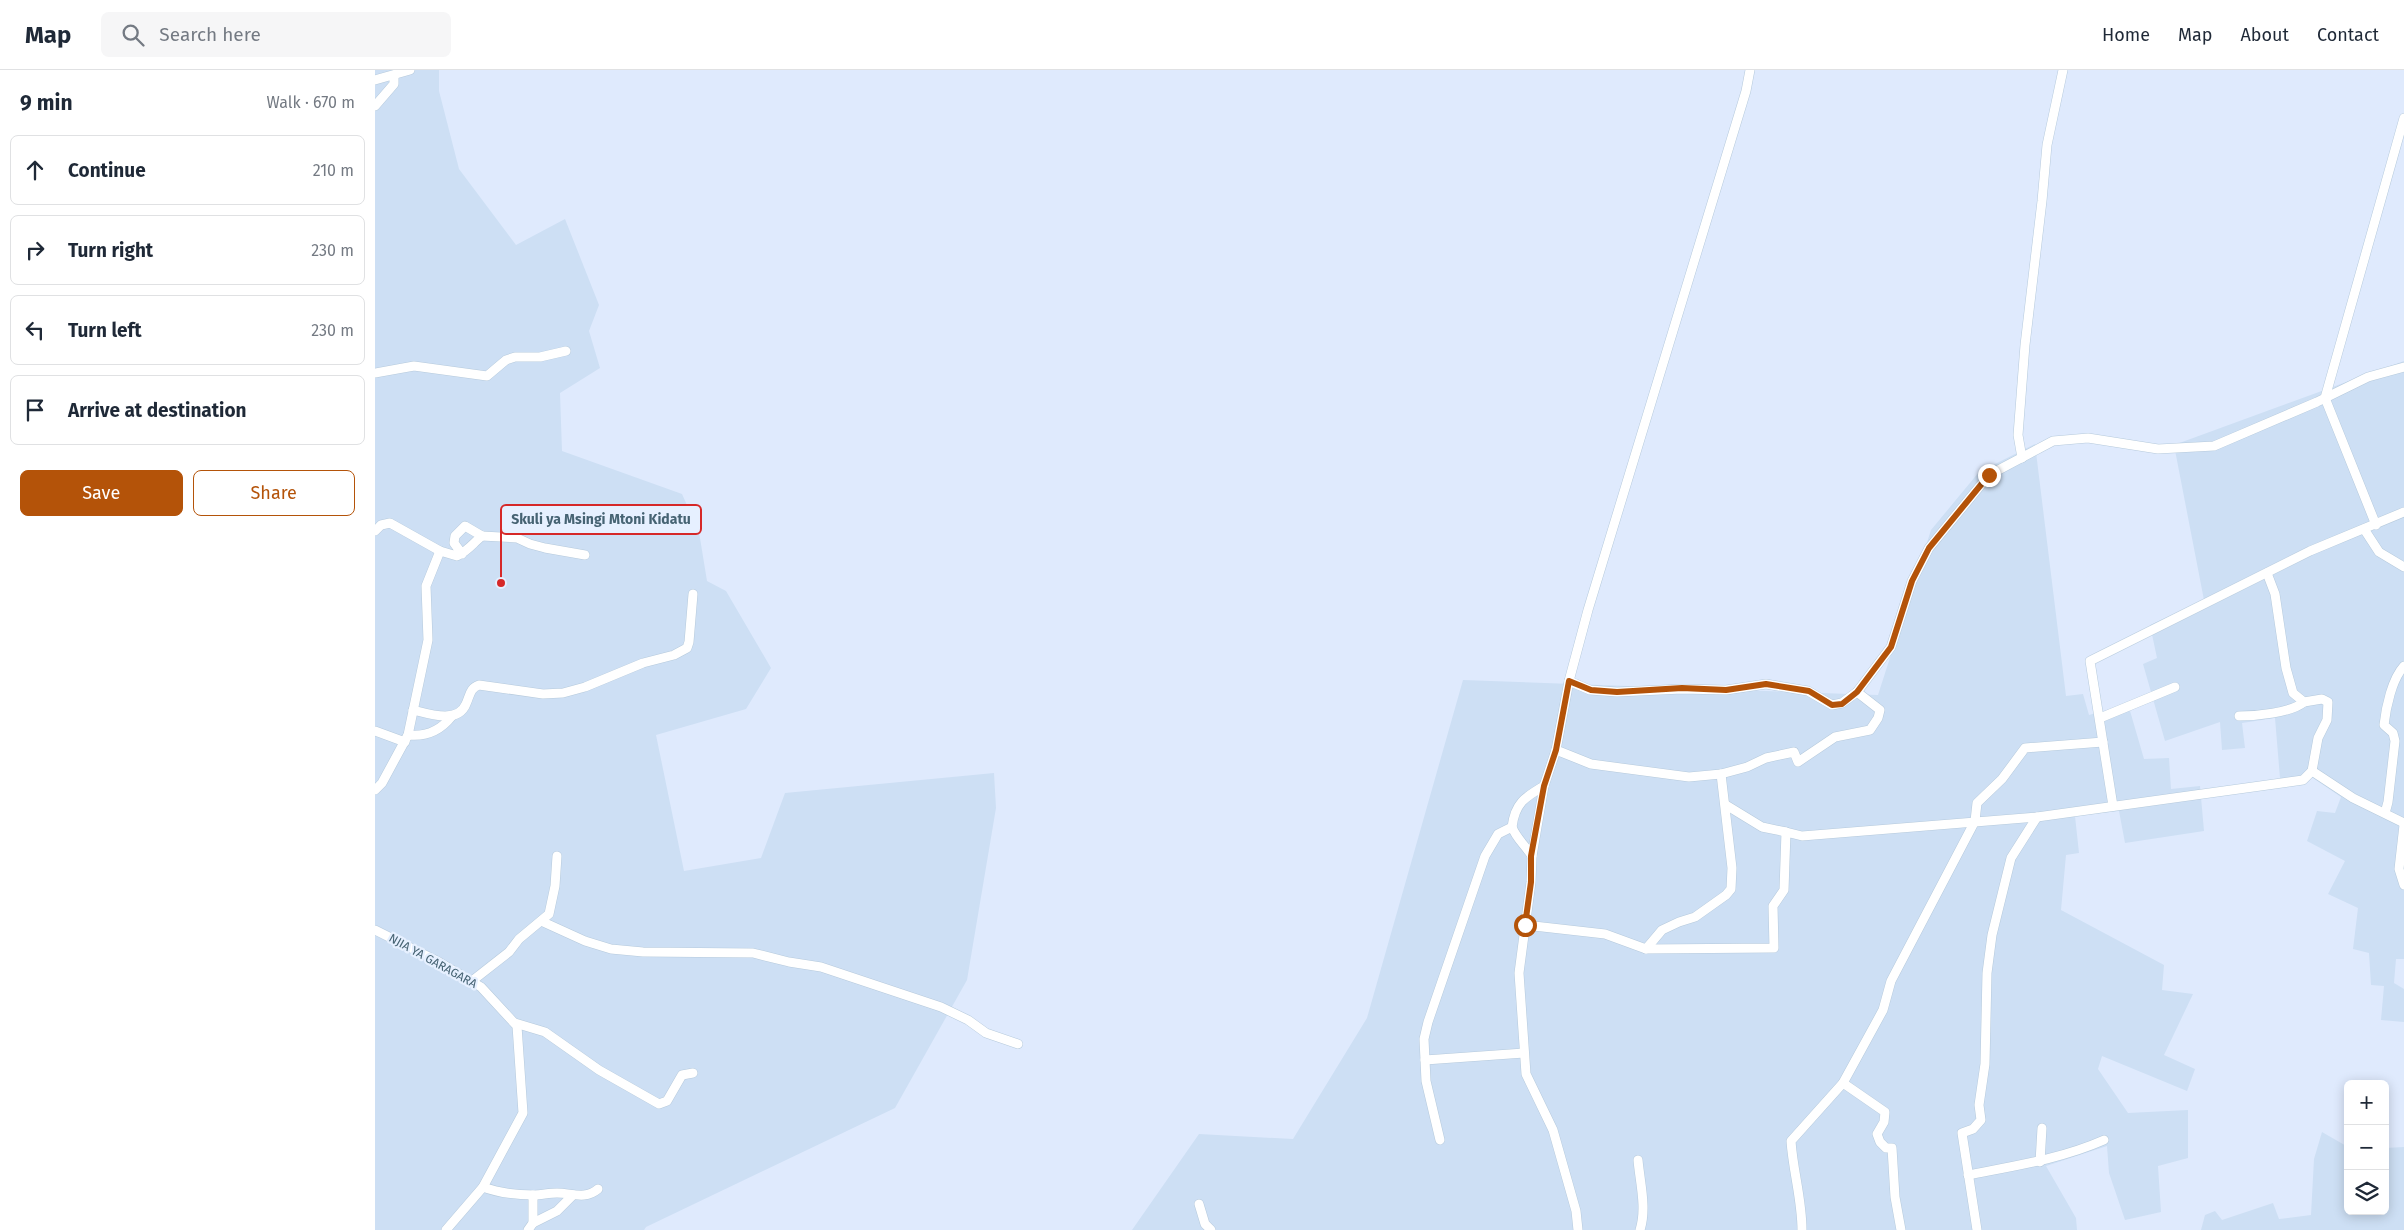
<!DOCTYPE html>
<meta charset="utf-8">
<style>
:root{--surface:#fff;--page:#f6f6f7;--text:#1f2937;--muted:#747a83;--line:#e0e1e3;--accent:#b45309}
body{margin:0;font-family:"Fira Sans",sans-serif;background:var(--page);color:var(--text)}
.controls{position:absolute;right:15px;bottom:15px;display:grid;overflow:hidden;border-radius:8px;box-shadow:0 2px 12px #0003}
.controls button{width:45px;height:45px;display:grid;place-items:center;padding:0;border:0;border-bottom:1px solid var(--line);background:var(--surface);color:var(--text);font:25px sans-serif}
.stop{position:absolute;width:15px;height:15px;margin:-11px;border:4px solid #b45309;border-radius:50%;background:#fff}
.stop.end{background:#b45309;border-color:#fff;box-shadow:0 1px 5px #0008}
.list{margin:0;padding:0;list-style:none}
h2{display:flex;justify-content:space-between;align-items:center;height:65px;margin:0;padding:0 20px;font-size:21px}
h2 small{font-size:16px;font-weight:400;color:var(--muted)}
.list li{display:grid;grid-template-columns:32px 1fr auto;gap:15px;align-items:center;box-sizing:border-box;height:70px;margin:0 10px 10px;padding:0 10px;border:1px solid var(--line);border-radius:8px}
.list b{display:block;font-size:19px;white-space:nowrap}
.list em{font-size:16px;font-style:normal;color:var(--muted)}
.actions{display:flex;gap:10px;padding:15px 20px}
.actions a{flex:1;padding:11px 0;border:1px solid var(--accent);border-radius:8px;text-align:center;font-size:18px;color:var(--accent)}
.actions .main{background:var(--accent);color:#fff}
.icon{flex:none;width:28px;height:28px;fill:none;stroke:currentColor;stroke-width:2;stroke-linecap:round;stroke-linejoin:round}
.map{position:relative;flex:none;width:2029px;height:1160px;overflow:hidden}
header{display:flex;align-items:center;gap:30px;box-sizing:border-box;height:70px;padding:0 25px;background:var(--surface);border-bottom:1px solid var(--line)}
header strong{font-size:24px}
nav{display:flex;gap:28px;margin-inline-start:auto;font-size:18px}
.search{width:350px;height:45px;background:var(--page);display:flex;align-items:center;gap:12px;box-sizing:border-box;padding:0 18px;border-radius:8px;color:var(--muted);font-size:19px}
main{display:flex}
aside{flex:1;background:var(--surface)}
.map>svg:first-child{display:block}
</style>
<header>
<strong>Map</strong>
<div class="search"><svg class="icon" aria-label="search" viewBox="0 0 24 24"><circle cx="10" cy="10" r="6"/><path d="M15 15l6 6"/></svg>Search here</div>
<nav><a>Home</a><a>Map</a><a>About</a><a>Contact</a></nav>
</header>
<main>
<aside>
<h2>9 min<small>Walk · 670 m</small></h2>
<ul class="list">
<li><svg class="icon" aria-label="ahead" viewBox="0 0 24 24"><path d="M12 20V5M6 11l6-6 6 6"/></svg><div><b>Continue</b></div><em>210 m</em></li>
<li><svg class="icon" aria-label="right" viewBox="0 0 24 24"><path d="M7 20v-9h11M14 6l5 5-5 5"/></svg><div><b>Turn right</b></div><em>230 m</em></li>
<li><svg class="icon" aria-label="left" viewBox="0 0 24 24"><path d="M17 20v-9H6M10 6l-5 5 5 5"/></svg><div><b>Turn left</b></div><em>230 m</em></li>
<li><svg class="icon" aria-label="arrive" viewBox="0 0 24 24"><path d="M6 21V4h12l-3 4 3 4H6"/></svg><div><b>Arrive at destination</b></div></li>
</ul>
<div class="actions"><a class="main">Save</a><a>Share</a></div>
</aside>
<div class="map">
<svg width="2029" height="1160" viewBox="0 0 2029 1160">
<rect width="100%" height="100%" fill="#dfeafd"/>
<g fill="#cddff4">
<polygon points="0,0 64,0 64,21 84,99 141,175 190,149 224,235 214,261 225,298 185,323 187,381 307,424 324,462 332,511 351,521 396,598 371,639 281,665 309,801 386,788 410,723 619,703 621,738 592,910 520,1038 271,1157 269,1160 0,1160"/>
<polygon points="2029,291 2029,889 2021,889 2019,913 2029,919 2029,952 2006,950 2009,916 1996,915 1994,883 1978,879 1983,838 1953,824 1970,791 1932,771 1942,741 1960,743 1966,727 1938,708 1905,708 1900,648 1867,653 1870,678 1847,680 1845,652 1790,671 1768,594 1782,588 1775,555 1829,530 1799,375"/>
<polygon points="1660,374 1691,626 1708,624 1714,645 1753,634 1769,689 1794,688 1796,719 1825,716 1829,761 1750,773 1744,741 1700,746 1704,783 1691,785 1686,840 1789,895 1787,920 1818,924 1789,985 1820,999 1812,1021 1727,986 1723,999 1753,1043 1813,1040 1813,1088 1783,1096 1786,1142 1750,1150 1734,1103 1732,1076 1671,1096 1701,1148 1702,1160 757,1160 824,1064 918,1069 992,948 1088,610 1503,625 1556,460 1604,402"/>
<polygon points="1947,1062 1973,1077 1973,1141 2010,1141 2010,1078 2029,1077 2029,1160 1826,1160 1830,1145 1840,1141 1847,1150 1898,1133 1904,1149 1936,1145 1939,1089"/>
</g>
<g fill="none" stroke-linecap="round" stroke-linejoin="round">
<defs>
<g id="minor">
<polyline points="0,10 35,0"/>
<polyline points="0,36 19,14 19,6"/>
<polyline points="0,303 39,296 112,306 131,290 140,287 165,287 191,281"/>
<polyline points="1647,388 1643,365 1650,275 1667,131 1672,75 1688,0"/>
<polyline points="2001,455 1950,328 2029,48"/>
<polyline points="1989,459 2004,482 2029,497"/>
<polyline points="0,461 6,455 15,453 65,481"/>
<polyline points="107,466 142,468 155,474 170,478 210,485"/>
<polyline points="1194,611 1215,620 1242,622 1307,619 1351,620 1391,614 1433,621 1457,635 1467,633 1482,622 1516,577 1537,511 1554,478 1614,405 1678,371 1713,368 1783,379 1839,376 1942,332 1993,307 2029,297"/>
<path d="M38,640C54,644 83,654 91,634C95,625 95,618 104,615L168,624L188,623L210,617L268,593L299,585L312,578L314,572L318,524"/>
<path d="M1864,646C1880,646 1916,643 1929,632"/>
<polyline points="1725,648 1800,617"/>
<polyline points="0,661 30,672"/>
<path d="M33,665C51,667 66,660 77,646"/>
<polyline points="1181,680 1216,694 1314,707 1346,704 1372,697 1391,688 1419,682 1423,692 1460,667 1495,660 1503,648 1505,640 1482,622"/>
<polyline points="1937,701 1978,728 2029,753"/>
<path d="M0,720L7,713L33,665L53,570L51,516L65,481L82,486C93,481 98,473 107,466L90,456L80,466L79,473L87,484"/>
<polyline points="1351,735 1387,757 1411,762"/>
<polyline points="1738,736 1715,591 1935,481 2029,442"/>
<path d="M2010,743L2013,732L2020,671L2018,663L2009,655C2011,637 2017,609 2029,596"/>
<polyline points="2029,755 2024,799 2029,815"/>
<path d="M1137,757C1141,768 1150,775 1157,786"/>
<polyline points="166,851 210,871 236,879 268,882 378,883 414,892 446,897 566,937 593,950 611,963 643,974"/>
<polyline points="1150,855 1230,864 1271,879 1399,878 1398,836 1409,820 1411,762 1427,766 1662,747 1928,710 1937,701 1943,668 1952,650 1953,632 1947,629 1929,632 1918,623 1911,598 1900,524 1892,503"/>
<polyline points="0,860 64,892 106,917 142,956 148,1043 108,1117 71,1160"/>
<polyline points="1271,879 1287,860 1304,852 1320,847 1351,825 1356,819 1357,798 1346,704"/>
<polyline points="97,911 134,882 144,869 174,844 180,816 182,786"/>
<polyline points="140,953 170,962 224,1000 284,1034 292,1031 307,1005 318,1003"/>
<path d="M1149,983L1050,990L1049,969L1053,952L1110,786L1123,764L1137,757C1140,733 1150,727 1169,716"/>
<polyline points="1050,990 1051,1011 1065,1070"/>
<polyline points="1468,1013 1510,1042 1509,1052 1502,1064 1505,1072 1511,1078 1517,1078 1520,1127 1526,1160"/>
<path d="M1263,1090C1265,1113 1272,1138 1265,1160"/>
<polyline points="1665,1092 1667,1058"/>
<path d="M1593,1105C1639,1096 1686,1089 1729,1070"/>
<path d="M108,1117C124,1123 142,1125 159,1125C166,1125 174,1123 182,1123C197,1123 210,1130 223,1119"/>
<polyline points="824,1134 830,1154 836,1160"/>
<polyline points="158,1153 182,1141 198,1125"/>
<polyline points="153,1160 158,1153 158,1125"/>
<polyline points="1203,1160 1201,1141 1178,1060 1151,1004 1144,903 1156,812 1157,786 1169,716 1181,680 1194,611 1213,540 1371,21 1375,0"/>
<path d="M1427,1160C1427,1130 1418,1101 1416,1071L1468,1013L1508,940L1516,911L1600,751L1602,733L1627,709L1650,678L1728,672"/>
<polyline points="1602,1160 1587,1063 1598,1059 1606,1050 1604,1035 1610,994 1612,903 1617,865 1636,788 1662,747"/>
</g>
</defs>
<use href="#minor" stroke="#b6cadc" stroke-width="10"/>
<use href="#minor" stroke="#fff" stroke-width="9"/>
</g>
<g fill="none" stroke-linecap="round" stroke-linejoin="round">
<polyline stroke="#b45309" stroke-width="6" points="1150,855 1156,812 1156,786 1169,716 1181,680 1194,611 1216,620 1242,622 1307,618 1351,620 1391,614 1434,621 1457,635 1467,634 1482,622 1516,577 1537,511 1554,478 1614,405"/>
</g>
<g text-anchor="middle" stroke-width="4.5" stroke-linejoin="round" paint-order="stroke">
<g font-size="12" fill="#466373" stroke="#e6f0ff">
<text transform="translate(58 891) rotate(29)" y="4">NJIA YA GARAGARA</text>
</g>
</g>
<path fill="none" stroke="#d62828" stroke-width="2" d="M126 513L126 449"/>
<circle fill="#d62828" stroke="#e6f0ff" stroke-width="2" cx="126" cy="513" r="5"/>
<rect fill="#e6f0ff" stroke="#d62828" stroke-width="2" x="126" y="435" width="200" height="29" rx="5"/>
<g font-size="14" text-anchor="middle" font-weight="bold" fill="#466373">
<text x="226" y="454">Skuli ya Msingi Mtoni Kidatu</text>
</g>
</svg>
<div class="controls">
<button>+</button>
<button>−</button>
<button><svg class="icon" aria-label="layers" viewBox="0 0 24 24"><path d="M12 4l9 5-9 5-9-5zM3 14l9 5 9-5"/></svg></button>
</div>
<div class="stop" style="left:1150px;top:855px"></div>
<div class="stop end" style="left:1614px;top:405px"></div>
</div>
</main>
